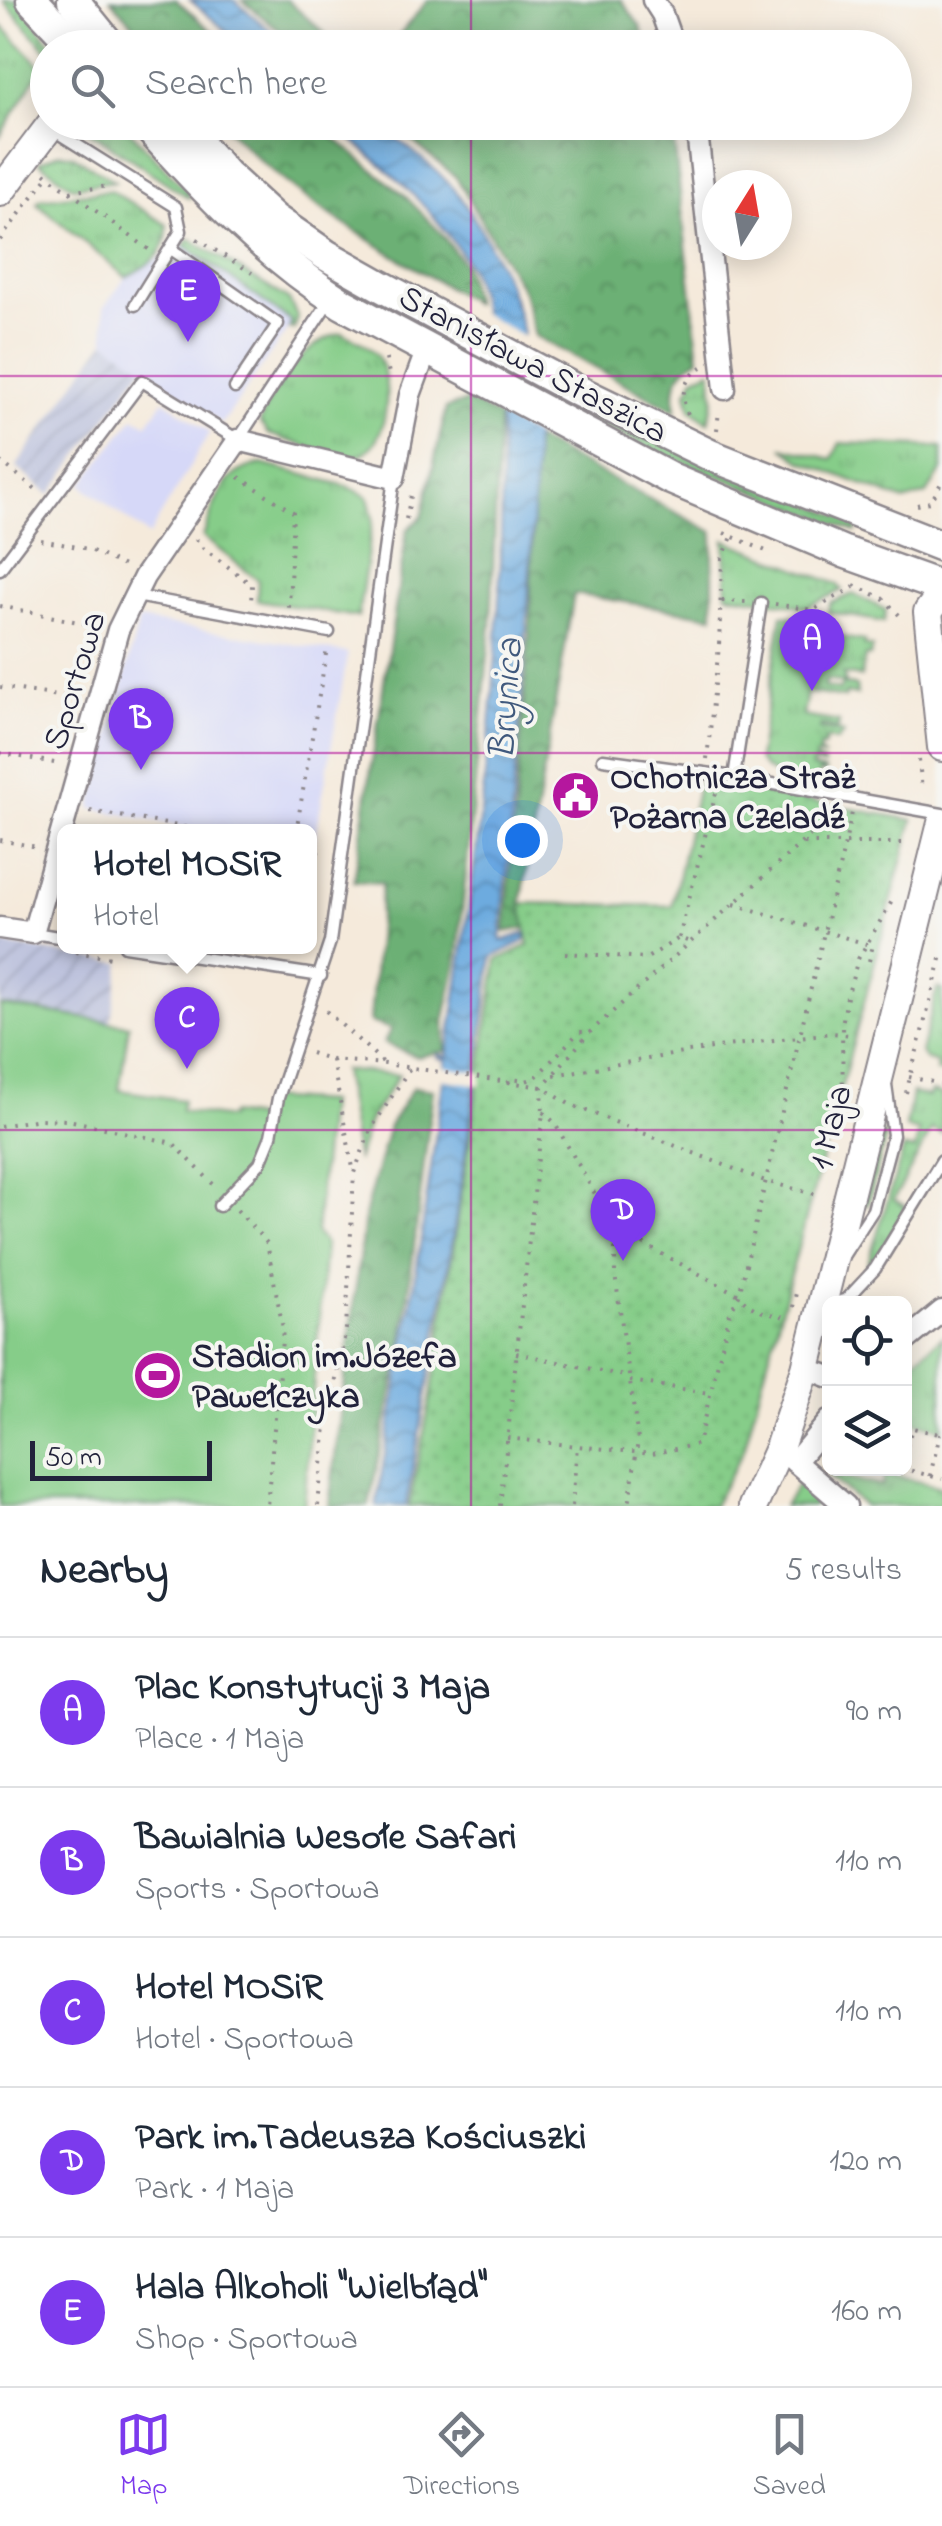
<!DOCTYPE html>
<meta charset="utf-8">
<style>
:root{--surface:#fff;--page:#f2f2f3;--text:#1f2937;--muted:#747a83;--line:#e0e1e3;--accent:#7c3aed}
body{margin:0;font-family:"Indie Flower",sans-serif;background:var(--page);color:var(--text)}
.controls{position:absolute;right:30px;bottom:30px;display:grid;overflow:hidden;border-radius:15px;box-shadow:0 5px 25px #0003}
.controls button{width:90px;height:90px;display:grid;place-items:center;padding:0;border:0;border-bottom:2px solid var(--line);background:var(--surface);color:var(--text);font:50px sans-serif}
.compass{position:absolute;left:702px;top:170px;width:90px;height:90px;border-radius:50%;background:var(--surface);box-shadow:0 5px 25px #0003;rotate:11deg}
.scale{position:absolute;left:30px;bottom:25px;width:182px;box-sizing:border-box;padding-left:10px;border:5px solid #22223b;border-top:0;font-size:28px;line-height:35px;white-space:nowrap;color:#22223b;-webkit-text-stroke:8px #f6f6f2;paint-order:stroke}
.you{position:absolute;left:522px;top:840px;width:35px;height:35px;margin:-25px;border:8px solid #fff;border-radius:50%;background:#1a73e8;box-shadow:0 0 0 15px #1a73e833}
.badge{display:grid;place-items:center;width:65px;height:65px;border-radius:50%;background:var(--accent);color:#fff;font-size:32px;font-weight:700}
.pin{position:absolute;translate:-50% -82px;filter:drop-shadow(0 2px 5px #0008)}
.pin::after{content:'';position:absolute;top:52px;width:35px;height:30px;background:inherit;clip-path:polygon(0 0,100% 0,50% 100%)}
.popup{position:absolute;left:57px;top:824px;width:260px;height:130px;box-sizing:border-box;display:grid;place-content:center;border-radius:15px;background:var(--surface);filter:drop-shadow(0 2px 8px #0005);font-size:32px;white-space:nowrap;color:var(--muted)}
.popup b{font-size:38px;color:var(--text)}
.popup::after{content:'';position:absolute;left:50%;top:100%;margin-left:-20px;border:20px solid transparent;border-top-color:var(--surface)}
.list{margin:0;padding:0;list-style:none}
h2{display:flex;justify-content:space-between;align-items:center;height:130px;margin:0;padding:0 40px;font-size:42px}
h2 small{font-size:32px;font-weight:400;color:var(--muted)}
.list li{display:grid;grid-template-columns:65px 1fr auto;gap:30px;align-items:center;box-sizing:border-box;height:150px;padding:0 40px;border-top:2px solid var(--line)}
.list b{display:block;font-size:38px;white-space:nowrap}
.list p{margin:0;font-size:32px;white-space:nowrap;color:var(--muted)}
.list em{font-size:32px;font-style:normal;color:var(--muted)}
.icon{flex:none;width:55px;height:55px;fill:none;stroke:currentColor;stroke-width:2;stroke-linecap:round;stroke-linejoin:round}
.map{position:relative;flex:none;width:942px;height:1506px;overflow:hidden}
.search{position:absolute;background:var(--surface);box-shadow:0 5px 25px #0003;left:30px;right:30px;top:30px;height:110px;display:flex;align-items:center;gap:25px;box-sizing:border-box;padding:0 35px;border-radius:55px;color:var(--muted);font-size:38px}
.sheet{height:880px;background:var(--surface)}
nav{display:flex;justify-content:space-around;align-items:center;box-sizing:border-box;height:140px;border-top:2px solid var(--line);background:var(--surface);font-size:28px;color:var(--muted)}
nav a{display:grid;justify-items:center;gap:5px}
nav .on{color:var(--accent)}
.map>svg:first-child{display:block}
</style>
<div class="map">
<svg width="942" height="1506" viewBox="0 0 942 1506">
<defs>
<pattern id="industrial-furrows" width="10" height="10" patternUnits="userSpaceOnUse" patternTransform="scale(2.5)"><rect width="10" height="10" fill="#bec3dd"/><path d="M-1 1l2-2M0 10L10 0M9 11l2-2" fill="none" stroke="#a3a7bf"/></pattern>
<pattern id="grass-tufts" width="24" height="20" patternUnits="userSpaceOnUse" patternTransform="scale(2.5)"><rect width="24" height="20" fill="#86cd89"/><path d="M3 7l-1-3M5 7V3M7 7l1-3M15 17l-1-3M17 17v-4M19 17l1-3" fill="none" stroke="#73b077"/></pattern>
<pattern id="forest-crowns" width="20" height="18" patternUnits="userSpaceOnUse" patternTransform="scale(2.5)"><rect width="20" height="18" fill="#6cb075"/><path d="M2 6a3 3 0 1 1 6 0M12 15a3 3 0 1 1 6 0" fill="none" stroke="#588f61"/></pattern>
<pattern id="park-dots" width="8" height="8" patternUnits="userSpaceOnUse" patternTransform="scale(2.5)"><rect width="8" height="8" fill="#86cd89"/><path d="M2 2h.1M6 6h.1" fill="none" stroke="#73b077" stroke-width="1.8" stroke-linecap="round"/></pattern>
<pattern id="water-waves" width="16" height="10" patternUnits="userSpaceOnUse" patternTransform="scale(2.5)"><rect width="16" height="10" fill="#6dabdf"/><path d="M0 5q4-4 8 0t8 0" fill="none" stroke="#598bb6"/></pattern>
</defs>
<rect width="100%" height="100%" fill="#f6f6f2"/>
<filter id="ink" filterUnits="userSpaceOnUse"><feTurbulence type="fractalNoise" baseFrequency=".01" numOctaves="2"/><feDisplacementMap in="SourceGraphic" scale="20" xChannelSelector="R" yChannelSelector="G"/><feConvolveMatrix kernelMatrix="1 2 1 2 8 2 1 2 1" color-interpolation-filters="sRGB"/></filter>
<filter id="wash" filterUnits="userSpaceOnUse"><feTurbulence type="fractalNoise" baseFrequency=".0048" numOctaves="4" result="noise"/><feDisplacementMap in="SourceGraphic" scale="40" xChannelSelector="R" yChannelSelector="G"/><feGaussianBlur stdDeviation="2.25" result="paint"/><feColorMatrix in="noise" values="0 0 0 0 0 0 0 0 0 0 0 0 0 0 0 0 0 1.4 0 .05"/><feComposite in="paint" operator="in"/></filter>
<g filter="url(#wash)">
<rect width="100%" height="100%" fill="#f5eadb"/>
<g fill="#d6d8f8">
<polygon points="184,245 292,323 222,424 105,341 104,307 126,277"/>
<polygon points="164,400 210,432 149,536 82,485 134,417 147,424"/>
<polygon points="139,620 348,653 312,855 310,854 310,832 202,831 91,808"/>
</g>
<g fill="url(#industrial-furrows)">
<polygon points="105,341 143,367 50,495 16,467"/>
<polygon points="0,944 121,963 110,1024 0,1004"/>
</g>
<g fill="url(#grass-tufts)" stroke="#547862" stroke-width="2.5">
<polygon points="3,0 17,0 54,47 48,48 47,51"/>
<polygon points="0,24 39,64 40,70 0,136"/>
<polygon points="84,123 122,123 189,193 189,198 89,131"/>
<polygon points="59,153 72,155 115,181 73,187 39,162"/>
<path d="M110,190L167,225C168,255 150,264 126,277L37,203L40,199Z"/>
<polygon points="190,239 289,300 298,318 294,329 289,328 292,322 184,245"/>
<path d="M342,333C355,339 372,346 379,359C393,384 389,456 350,457C333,458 287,439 268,434L260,423C270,389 306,341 342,333Z"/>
<polygon points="711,370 714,399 708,422 691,409 687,392 695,377"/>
<polygon points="561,396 859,525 856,532 639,444 558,404"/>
<polygon points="840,443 942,447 942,470 927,494 904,501 802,461 782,447 832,459"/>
<path d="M262,464L347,486L368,497L373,519L358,617L257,600L258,580L203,537C216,502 221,470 262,464Z"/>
<polygon points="725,540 837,584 842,590 807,607 727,594"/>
<polygon points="853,594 886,610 884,622 828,612 831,603"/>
<path d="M782,615L828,623L827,635L865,641L864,646L872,647L870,656H865L861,677L843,674L846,683L826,680L825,687L840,690L842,684L856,686L857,695L846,693L845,698L807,692L803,716L839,722L838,729L821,726L820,729L844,733L837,741L826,739L824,747L820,746L819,753L825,756L816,755L815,760L824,762V765L813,763L812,768L825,770V773L819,772L818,781C797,778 768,780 758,759Z"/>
<polygon points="937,988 942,990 942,1073 936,1071 937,1063 925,1059 921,1053"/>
<polygon points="343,1070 399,1075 369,1120 357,1161"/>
<polygon points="931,1092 942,1095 942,1134 932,1129 894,1200 906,1207 885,1245 867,1266 904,1148 915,1150 919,1131 906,1128 912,1093 929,1097"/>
<polygon points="881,1133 886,1134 868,1205 863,1204"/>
<polygon points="942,1337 942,1429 905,1419 904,1369"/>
<polygon points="885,1474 942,1487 942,1506 865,1506 827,1475 882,1486"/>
<polygon points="798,1484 818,1492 827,1506 820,1506 818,1501 812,1506 784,1506"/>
</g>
<g fill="url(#forest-crowns)" stroke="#476958" stroke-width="2.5">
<polygon points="111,0 176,0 230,47 154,47"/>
<polygon points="242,0 287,0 340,47 299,47"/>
<polygon points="428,0 621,0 640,26 649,47 389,47"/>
<path d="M222,123H316L405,196L441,233L464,265L474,303C385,250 293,200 222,123Z"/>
<path d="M390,123H672L699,358C675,372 673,386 676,411L535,336L523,291L456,177Z"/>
<polygon points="468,401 499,417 491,626 457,962 445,1018 446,1051 417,1057 384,1043 391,1029 370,1022 382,883 354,881 407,530 422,517 446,408"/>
<polygon points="535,439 713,532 713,616 574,594 521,903 526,928 505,932 530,626"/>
<polygon points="413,1087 433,1090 403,1338 369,1506 329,1506 365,1212 389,1126"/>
</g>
<polygon fill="url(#park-dots)" stroke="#547862" stroke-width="2.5" points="699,781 913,820 744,1449 713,1506 409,1506 431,1397 497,960 529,945 521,903 672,906"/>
<polygon fill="#86cd89" stroke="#547862" stroke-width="2.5" points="0,1005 129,1025 119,1090 183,1100 181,1111 229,1118 230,1114 262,1119 265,1098 328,1102 316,1233 325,1244 304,1506 0,1506"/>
<g fill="url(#water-waves)" stroke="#48668d" stroke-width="2.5">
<polygon points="190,0 234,0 290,47 245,47"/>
<path d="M332,123H377C401,143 431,163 452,187C471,209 486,238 499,264C547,360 534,482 529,586C522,704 510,823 501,941L525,933V941L493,957L491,963C469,1145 440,1326 406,1506H376L414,1287L442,1089L446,1060L437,1057L438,1054L447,1057C473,884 498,709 501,535C502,461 504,387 483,316C479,300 476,280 468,265C436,208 381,164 332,123Z"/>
</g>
<g fill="#f5eadb">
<polygon points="476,310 527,338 534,370 538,438 495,414 486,344"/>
<polygon points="440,1066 482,1073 481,1085 439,1079"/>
</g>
</g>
<g filter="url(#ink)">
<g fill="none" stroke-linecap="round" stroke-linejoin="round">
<defs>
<g id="lane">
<polyline points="50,128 176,207 181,231 135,305"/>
<polyline points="171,249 278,324 235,388"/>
<polyline points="0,569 142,381 238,440 331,298"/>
<polyline points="136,596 329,632"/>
<polyline points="603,759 734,777 942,814"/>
<polyline points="734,777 761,603"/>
<polyline points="34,933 64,938"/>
<polyline points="125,946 321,976"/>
<polyline points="219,1206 260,1163 271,1136 278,1098 330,942 394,478"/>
<polyline points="843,1256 873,1210 893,1135 886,1085"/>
<polyline points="828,1304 846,1300 875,1269 942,1160"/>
</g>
<g id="street">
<polyline points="653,0 662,14 674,48"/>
<polyline points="696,122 725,389"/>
<polyline points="0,928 33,933 118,630 144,577 238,440 394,478 410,395 427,349"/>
<polyline points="904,1342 942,1311"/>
<polyline points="806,1368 830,1377"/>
<polyline points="779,1448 846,1506"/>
<polyline points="795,1462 830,1420"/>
</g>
<g id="secondary">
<polyline points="0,192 53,122"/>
<polyline points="942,593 928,612 942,747"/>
<polyline points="753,1506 779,1448 806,1368 942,823"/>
</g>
<g id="primary">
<polyline points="32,0 77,48"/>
<polyline points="73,0 112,48"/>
<path d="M144,122C205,191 265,254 343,304L671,479L844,552L942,587"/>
<polyline points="179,122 225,174 274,219 326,255 381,286 574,389 710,455 942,546"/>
</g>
</defs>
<use href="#lane" stroke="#8c868b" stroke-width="15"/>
<use href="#street" stroke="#8c868b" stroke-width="25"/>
<use href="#secondary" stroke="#8c868b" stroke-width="32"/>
<use href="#primary" stroke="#8c868b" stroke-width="35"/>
<g stroke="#8c868b" stroke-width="4" stroke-dasharray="2.5 8" stroke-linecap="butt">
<polyline points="37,100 48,83"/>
<polyline points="45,173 70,192 108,186"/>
<polyline points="70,192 151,251"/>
<polyline points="197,239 252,273"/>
<polyline points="0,240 48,176"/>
<polyline points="386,359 390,379"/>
<path d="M688,414C679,395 684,378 702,367"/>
<polyline points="717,430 719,410"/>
<polyline points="0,461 37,490"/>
<polyline points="239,477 293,512 289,608"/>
<polyline points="917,505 931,502 942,481"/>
<polyline points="406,519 412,491"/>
<polyline points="724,533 766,551"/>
<polyline points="196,539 198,544 252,585 251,602"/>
<polyline points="41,540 88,549 126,567"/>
<polyline points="854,585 884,599 902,618"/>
<polyline points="722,601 746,602"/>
<polyline points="775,604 813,610 854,587"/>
<polyline points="0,606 98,626"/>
<polyline points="0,687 78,699"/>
<polyline points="0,753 60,764"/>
<polyline points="707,759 719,646 722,559 732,537"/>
<polyline points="919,760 922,791"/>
<polyline points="90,811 213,832"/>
<polyline points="296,832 327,648"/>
<polyline points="0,840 37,847"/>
<polyline points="804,843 909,843"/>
<polyline points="310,844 323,858"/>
<polyline points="734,904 873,946"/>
<polyline points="679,938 716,793"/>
<polyline points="76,952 111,958"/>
<polyline points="565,953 647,958 679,938 690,942"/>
<polyline points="869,961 873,945"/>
<polyline points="326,1011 385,1064"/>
<polyline points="311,1053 332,1060 385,1064 542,1087 569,1104 765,1181 821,1196"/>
<polyline points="332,1060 354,1173"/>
<polyline points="554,1075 718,1047 831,1033 851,1035"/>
<polyline points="909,1077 942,1084"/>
<polyline points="508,1083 511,1079 526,1081 535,1078 579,1032 590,1032"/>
<polyline points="906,1093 942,955"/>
<polyline points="843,1104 842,1025 847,997 858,959 895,896"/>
<polyline points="543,1112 554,1122 615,1229 615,1274 638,1440 629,1506"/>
<polyline points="0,1126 39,1119 68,1120 173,1143 214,1185"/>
<polyline points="237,1210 267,1243 283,1329 267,1506"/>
<path d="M615,1229L739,1295C755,1314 768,1313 790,1318"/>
<polyline points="793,1307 797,1288"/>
<polyline points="516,1353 629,1377"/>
<polyline points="630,1381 709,1393"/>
<polyline points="904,1426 939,1434"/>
<polyline points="507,1438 577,1446"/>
<polyline points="904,1456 912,1428"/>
<polyline points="901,1468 942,1479"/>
<polyline points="930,1476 940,1434"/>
<polyline points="318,1506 325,1434 346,1329 354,1173 371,1129 410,1068"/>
<polyline points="500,1506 543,1112 542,1087 590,1032 836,812"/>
<polyline points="572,1506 577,1446 652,1454 698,1444 730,1313 739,1295 852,813"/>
</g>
<use href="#lane" stroke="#fff" stroke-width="10"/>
<use href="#street" stroke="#fff" stroke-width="20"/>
<use href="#secondary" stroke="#fff" stroke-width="28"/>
<use href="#primary" stroke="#fff" stroke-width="30"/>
</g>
</g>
<path fill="none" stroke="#b5179e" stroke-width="2.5" stroke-opacity="0.55" d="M471,0V48M471,122V1506M0,376H942M0,753H942M0,1130H942"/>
<defs>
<symbol id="civic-disc" viewBox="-11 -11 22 22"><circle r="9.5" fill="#b5179e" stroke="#f6f6f2"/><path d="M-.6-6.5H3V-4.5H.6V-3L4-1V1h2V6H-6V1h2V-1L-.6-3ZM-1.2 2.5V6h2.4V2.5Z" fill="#fff"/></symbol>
<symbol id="stadium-disc" viewBox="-11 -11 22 22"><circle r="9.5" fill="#b5179e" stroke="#f6f6f2"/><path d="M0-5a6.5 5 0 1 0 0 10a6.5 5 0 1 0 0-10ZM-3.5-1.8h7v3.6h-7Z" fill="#fff"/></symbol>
</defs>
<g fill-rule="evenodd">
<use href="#civic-disc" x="548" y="768" width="55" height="55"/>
<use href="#stadium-disc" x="130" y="1348" width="55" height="55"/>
</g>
<g text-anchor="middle" stroke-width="8" stroke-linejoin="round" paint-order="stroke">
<g font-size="35" fill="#22223b" stroke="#f6f6f2">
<text transform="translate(534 363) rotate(28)" y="12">Stanisława Staszica</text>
<text transform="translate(73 680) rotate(-73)" y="12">Sportowa</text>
<text transform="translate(829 1127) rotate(-76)" y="12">1 Maja</text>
</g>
<g font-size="35" font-weight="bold" fill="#22223b" stroke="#f6f6f2" text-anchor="start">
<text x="610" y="788">Ochotnicza Straż<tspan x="610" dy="40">Pożarna Czeladź</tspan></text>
<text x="192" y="1367">Stadion im.Józefa<tspan x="192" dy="40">Pawełczyka</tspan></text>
</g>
<g font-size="38" font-style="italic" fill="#40597d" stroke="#f6f6f2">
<text transform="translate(504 699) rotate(-86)" y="13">Brynica</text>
</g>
</g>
</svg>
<div class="controls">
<button><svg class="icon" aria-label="locate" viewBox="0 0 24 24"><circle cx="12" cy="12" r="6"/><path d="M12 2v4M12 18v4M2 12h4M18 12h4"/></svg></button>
<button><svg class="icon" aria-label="layers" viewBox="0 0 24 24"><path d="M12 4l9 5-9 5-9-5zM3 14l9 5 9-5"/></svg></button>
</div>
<svg class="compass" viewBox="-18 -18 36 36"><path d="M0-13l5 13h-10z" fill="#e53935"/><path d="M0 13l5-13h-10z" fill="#747a83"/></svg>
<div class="scale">50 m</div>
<div class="you"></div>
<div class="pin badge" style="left:812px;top:691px">A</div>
<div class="pin badge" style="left:141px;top:770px">B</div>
<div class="pin badge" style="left:187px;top:1069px">C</div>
<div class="popup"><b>Hotel MOSiR</b>Hotel</div>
<div class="pin badge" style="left:623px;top:1261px">D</div>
<div class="pin badge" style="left:188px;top:342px">E</div>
<div class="search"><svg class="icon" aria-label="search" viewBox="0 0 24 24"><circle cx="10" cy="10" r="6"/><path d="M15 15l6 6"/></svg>Search here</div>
</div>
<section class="sheet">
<h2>Nearby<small>5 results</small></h2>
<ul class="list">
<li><span class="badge">A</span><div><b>Plac Konstytucji 3 Maja</b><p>Place · 1 Maja</p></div><em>90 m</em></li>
<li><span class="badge">B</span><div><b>Bawialnia Wesołe Safari</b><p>Sports · Sportowa</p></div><em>110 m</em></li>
<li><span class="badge">C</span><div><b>Hotel MOSiR</b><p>Hotel · Sportowa</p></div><em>110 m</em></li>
<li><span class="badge">D</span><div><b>Park im.Tadeusza Kościuszki</b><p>Park · 1 Maja</p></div><em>120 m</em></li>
<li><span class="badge">E</span><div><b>Hala Alkoholi &quot;Wielbłąd&quot;</b><p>Shop · Sportowa</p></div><em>160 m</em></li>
</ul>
</section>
<nav>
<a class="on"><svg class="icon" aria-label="map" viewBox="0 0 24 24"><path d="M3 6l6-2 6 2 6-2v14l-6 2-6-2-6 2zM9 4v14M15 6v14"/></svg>Map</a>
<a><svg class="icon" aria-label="directions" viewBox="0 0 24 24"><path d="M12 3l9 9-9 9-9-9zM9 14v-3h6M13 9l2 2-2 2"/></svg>Directions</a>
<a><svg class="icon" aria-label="saved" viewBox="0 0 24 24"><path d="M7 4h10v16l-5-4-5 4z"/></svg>Saved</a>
</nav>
